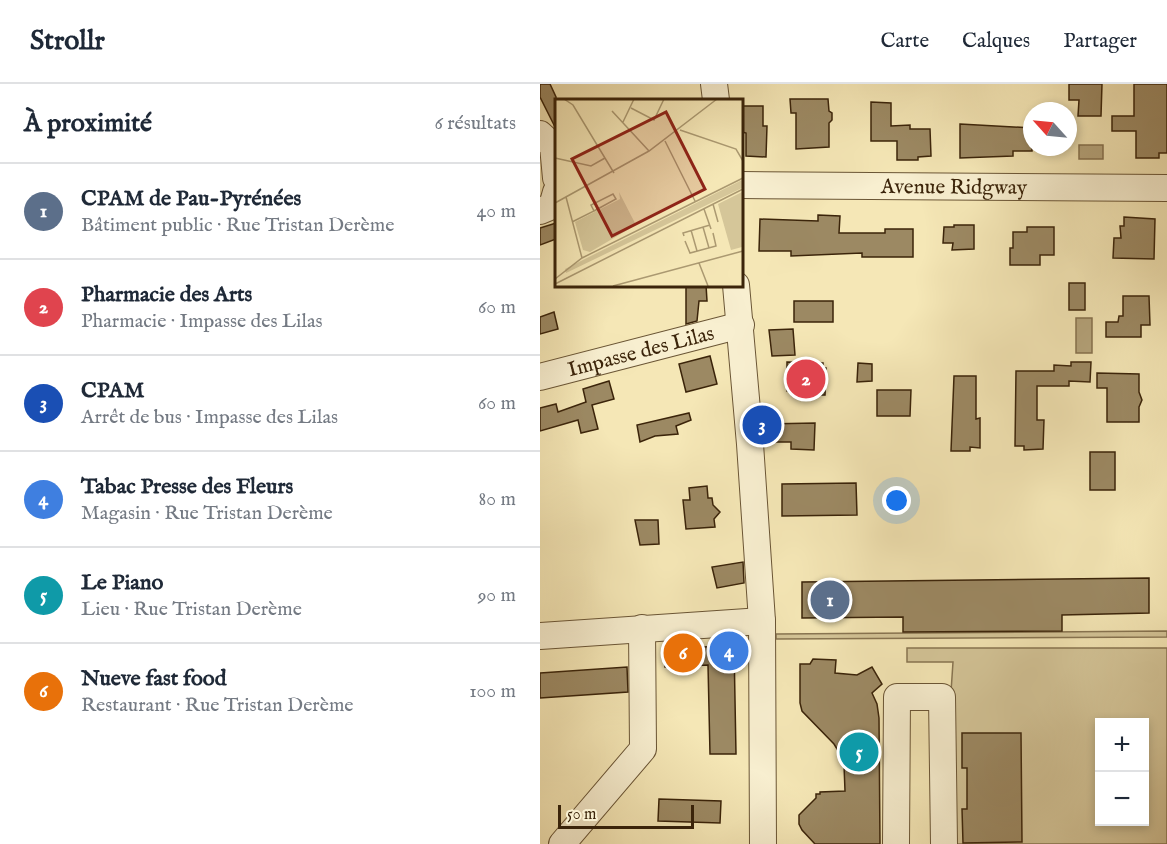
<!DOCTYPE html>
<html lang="fr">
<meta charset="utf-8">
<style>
:root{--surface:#fff;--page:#f2f2f3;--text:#1f2937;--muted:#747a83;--line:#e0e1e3;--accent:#111827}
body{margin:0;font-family:"IM FELL English",serif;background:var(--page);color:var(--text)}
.controls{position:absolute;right:18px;bottom:18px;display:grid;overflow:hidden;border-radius:0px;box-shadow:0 3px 9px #0003}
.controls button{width:54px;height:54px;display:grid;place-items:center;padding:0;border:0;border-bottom:2px solid var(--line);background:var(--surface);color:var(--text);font:30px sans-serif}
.compass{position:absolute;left:483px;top:18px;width:54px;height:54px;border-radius:50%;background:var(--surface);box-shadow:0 3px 9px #0003;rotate:297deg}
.scale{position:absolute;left:18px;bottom:15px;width:136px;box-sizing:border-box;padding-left:6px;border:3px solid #3b240a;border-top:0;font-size:16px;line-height:21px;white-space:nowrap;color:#3b240a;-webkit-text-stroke:4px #f8efd0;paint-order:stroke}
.you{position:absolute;left:357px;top:417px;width:21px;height:21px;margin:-15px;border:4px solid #fff;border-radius:50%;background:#1a73e8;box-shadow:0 0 0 9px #1a73e833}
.badge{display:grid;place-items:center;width:39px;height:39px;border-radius:50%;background:var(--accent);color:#fff;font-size:20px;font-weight:700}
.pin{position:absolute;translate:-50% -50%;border:3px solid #fff;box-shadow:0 2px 6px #0006}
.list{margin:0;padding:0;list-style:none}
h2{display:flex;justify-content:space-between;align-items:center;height:78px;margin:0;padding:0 24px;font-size:26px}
h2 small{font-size:20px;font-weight:400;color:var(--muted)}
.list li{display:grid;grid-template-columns:39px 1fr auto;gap:18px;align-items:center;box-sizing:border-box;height:96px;padding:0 24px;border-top:2px solid var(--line)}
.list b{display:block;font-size:22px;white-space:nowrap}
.list p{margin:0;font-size:20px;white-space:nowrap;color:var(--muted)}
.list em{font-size:20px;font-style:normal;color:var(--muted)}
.map{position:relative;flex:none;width:627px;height:760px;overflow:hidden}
header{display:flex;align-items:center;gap:36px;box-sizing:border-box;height:84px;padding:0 30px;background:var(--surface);border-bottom:2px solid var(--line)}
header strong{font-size:28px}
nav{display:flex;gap:33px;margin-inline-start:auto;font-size:21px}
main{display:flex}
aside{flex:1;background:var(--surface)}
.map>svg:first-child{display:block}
</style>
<header>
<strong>Strollr</strong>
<nav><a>Carte</a><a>Calques</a><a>Partager</a></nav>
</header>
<main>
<aside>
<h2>À proximité<small>6 résultats</small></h2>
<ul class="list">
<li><span class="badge" style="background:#5c6f8a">1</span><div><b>CPAM de Pau-Pyrénées</b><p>Bâtiment public · Rue Tristan Derème</p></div><em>40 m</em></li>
<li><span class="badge" style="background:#e0444e">2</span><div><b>Pharmacie des Arts</b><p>Pharmacie · Impasse des Lilas</p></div><em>60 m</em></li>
<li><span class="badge" style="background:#1a4fb4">3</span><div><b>CPAM</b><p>Arrêt de bus · Impasse des Lilas</p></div><em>60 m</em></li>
<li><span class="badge" style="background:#3f7fe0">4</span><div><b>Tabac Presse des Fleurs</b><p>Magasin · Rue Tristan Derème</p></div><em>80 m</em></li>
<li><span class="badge" style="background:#0f9aa8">5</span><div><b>Le Piano</b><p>Lieu · Rue Tristan Derème</p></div><em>90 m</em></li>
<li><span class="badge" style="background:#e8710a">6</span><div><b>Nueve fast food</b><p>Restaurant · Rue Tristan Derème</p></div><em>100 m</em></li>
</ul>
</aside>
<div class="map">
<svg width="627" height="760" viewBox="0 0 627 760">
<rect width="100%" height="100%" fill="#f5e7b6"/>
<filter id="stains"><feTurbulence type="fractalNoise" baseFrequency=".00333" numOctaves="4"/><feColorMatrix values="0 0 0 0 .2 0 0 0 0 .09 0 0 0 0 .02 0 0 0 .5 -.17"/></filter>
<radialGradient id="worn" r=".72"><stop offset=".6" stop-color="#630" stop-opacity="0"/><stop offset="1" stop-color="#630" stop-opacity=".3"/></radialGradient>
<g fill="#d5c699" stroke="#887552" stroke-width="1.5" fill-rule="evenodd">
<polygon points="627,547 627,553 236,555 236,550"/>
<path d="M367,564H627V760H409L410,623L413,578H367ZM560,638H604V738H560Z"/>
</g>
<g fill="#b6a57c" stroke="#85714e" stroke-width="1.5">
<rect x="539" y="61" width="24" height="14"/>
<rect x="536" y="234" width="16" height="35"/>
</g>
<g fill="#9c8963" stroke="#3b240a" stroke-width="1.5">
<polygon points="0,0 10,0 16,13 16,45 0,13"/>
<polygon points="529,0 562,0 561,32 538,32 539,16 529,16"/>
<polygon points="594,0 627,0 627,69 619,69 619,74 596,74 596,47 572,47 572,32 594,32"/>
<polygon points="250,15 288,15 289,27 292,29 292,36 289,39 289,63 256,65 256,29 251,29"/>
<polygon points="331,18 351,19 351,42 370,41 370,45 390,45 391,72 378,73 378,76 357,76 357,57 331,57"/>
<polygon points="203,22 223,22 223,42 227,42 226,73 206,72 206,49 202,48"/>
<polygon points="420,40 492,44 492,67 473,67 473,72 420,74"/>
<polygon points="278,131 300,132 299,149 345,149 345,145 373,145 373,173 322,173 322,169 251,172 251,167 219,167 220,135 278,137"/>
<polygon points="584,133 615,135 614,175 573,174 574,154 581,154 580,142 584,142"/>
<polygon points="16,139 16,155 0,161 0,144"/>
<polygon points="414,141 434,141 434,165 412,166 413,159 403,159 404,143 414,143"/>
<polygon points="487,143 514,143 514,171 500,171 500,181 470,181 470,164 473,164 473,148 487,148"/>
<rect x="529" y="199" width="16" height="27"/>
<polygon points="146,201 166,201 167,217 159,217 157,237 146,240"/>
<polygon points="583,212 609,212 610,241 601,241 601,253 566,253 566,238 578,238 579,232 583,232"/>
<rect x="254" y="217" width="39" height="21"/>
<polygon points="14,228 18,245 0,250 0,233"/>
<polygon points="253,245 255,271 232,272 229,246"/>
<polygon points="170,272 177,300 146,308 139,280"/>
<polygon points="247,278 283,279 283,284 286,284 285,311 252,311 252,307 247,307"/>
<polygon points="531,278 551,278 550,298 529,297 529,302 497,302 497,336 504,336 503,365 484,366 484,362 475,362 476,287 514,287 514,281 531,282"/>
<polygon points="318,279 332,280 332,297 317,298"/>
<polygon points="557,289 599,290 599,308 602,316 599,323 599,338 567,338 567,304 557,304"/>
<polygon points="414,292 436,292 436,335 440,334 440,364 430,363 430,367 411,367"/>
<polygon points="69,297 74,315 52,321 58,345 41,349 38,336 0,347 0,324 16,320 18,328 46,318 43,305"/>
<polygon points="337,306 371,306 370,332 337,332"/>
<polygon points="149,329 151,336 136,342 138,350 115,352 100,358 97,341"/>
<polygon points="275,339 274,366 251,365 251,358 228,358 226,340"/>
<rect x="550" y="368" width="25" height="38"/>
<polygon points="316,399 317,431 242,432 242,400"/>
<polygon points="167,402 168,414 172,414 173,421 180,428 174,435 175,443 146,445 143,416 150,416 149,404"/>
<polygon points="95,436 118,436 119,460 100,461"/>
<polygon points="203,478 204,499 177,504 172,483"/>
<polygon points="609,494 609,529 522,531 522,547 363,548 363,533 262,534 262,498"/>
<polygon points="194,562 196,670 170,670 168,581 125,583 124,569 129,564"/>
<polygon points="273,575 296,576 295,589 317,591 332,583 342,600 332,609 337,620 339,634 340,760 275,760 262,746 259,740 259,731 276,714 276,710 280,710 280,708 305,707 304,681 302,673 294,660 262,627 260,619 260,580 270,580"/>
<polygon points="87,583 88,608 0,614 0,589"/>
<polygon points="422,649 481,649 482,758 423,759 422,725 427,725 427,684 422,684"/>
<polygon points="119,715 181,717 180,739 118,737"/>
</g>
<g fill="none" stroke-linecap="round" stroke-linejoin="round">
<defs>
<g id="minor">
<polyline points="174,0 176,16"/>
<polyline points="0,50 13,62 16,94"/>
<path id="s1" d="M201,101L627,104"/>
<polyline points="0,127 12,122 16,108"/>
<polyline points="196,201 210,360 222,537 223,760"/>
<path id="s2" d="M0,293L201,241"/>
<polyline points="0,552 222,537"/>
<polyline points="22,760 103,665 102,544"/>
<polyline points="356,760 357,613 402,613 404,760"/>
</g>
</defs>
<use href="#minor" stroke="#6a5535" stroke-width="28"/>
<use href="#minor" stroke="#f8efd0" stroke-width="26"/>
</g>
<g text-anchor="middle" stroke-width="6" stroke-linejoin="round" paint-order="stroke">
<g font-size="21" fill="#3b240a" stroke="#f8efd0">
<text dy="7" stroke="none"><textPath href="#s1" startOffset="213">Avenue Ridgway</textPath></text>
<text dy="7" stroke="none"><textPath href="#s2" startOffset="104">Impasse des Lilas</textPath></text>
</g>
</g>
<g transform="translate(15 15)">
<rect width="188" height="188" fill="#f5e7b6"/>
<path d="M187,81V89L11,174L10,170ZM64,93L81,126L35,153L28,151L20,123L65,100ZM187,93V148L176,151L163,105Z" fill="#d5c699"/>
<path fill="none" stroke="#ab9971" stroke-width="1.5" d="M9,0L18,6L59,74M76,9L99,21L109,0M57,12L94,52M68,23L79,0M125,31L181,50L188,62M110,42L140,102M0,59L36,67L50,59M11,98L27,159M0,104L94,52L162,0M158,105L163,123M149,110L156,130M17,123L39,112L36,106L58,95L61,100L39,112M148,128L154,149M136,131L142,152M129,137L128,134L155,126M130,142L135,154L161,147L158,134M144,164L153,187M0,180L27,159L188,79M0,185L188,90M58,187L188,152"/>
<path fill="#8f2418" fill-opacity="0.15" stroke="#8f2418" stroke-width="3" d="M111,13L150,90L57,137L17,60Z"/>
<rect width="188" height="188" fill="none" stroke="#3b240a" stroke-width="3"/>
</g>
<rect width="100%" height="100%" filter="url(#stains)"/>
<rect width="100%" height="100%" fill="url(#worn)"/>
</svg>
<div class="controls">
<button>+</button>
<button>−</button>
</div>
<svg class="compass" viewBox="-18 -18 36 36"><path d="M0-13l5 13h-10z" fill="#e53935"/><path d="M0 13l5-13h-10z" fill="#747a83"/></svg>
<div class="scale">50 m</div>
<div class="you"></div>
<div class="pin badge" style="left:290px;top:516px;background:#5c6f8a">1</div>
<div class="pin badge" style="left:266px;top:295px;background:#e0444e">2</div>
<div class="pin badge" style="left:222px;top:341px;background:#1a4fb4">3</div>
<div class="pin badge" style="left:189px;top:567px;background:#3f7fe0">4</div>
<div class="pin badge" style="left:319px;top:668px;background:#0f9aa8">5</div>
<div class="pin badge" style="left:143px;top:569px;background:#e8710a">6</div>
</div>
</main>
